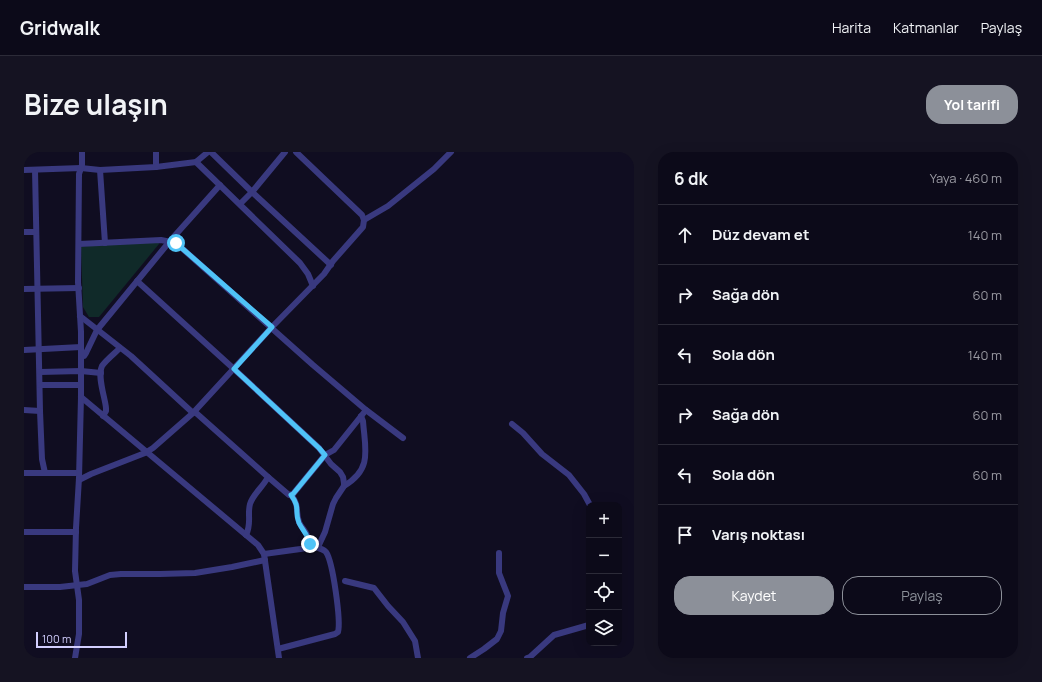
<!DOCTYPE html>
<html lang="tr">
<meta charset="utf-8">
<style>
:root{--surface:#0c0a19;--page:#151322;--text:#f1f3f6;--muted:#9a9aa2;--line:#2c2b38;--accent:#8c9099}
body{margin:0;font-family:Manrope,sans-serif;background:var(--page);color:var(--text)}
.controls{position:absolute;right:12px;bottom:12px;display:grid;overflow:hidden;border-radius:8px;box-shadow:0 4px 16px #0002}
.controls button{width:36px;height:36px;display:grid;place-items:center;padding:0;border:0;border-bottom:1px solid var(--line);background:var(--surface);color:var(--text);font:20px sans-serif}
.scale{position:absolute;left:12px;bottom:10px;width:91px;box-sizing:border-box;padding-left:4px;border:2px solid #d2cefe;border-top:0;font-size:11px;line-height:14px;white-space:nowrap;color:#d2cefe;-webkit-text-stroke:3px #100d21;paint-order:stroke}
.stop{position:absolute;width:12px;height:12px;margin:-9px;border:3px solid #4fc3f7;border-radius:50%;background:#fff}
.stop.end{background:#4fc3f7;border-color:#fff;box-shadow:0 1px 4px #0008}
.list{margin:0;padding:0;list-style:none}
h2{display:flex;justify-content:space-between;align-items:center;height:52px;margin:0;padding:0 16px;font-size:17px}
h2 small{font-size:13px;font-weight:400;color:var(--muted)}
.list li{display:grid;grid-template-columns:26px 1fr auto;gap:12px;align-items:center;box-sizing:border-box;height:60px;padding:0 16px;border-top:1px solid var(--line)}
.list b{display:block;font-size:15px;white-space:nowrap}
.list em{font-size:13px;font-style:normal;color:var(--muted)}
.actions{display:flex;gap:8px;padding:12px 16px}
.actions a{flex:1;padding:9px 0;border:1px solid var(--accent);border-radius:16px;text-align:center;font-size:14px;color:var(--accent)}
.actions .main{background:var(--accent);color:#fff}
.icon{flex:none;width:22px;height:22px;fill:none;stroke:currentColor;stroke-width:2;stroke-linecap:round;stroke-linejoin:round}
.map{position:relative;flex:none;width:610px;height:506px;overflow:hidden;border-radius:16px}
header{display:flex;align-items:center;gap:24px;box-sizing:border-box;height:56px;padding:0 20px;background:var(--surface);border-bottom:1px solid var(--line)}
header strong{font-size:19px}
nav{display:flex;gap:22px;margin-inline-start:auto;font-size:14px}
.intro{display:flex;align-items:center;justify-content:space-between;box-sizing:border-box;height:96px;padding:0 24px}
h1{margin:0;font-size:28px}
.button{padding:10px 18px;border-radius:16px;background:var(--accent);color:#fff;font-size:14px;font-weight:700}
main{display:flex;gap:24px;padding:0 24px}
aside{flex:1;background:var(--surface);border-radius:16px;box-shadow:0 4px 16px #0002}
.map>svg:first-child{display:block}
</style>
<header>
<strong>Gridwalk</strong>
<nav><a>Harita</a><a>Katmanlar</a><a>Paylaş</a></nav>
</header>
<div class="intro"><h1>Bize ulaşın</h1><a class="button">Yol tarifi</a></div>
<main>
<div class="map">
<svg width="610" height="506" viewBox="0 0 610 506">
<rect width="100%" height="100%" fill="#100d21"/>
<polygon fill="#102a29" points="133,86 135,92 75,165 65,165 59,155 57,95"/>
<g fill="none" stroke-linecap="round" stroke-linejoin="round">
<g stroke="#39397f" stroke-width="6">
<polyline points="132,0 132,15"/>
<polyline points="187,0 228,40 307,113"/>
<polyline points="172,10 276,111 284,122 289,134"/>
<polyline points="0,18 57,16 76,18 132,15 172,10 184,0"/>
<polyline points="11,18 16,259 18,307 21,321"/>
<polyline points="76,18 81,91"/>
<polyline points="216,52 228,40 261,0"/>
<polyline points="340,68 364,54 410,17 427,0"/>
<polyline points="0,80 12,80"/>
<polyline points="55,92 137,88 152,91 289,213 342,258 379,286"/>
<polyline points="113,129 210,217 295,296 307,312 316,320 319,325 320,331 320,334 312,346 309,352 301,380 294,395"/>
<polyline points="0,137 55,136"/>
<polyline points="56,164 107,204 169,261"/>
<polyline points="0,198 57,195"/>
<polyline points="57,205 60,204 62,201 73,178 146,89 196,33"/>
<polyline points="16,220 57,219 77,221"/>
<polyline points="16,233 57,233"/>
<polyline points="57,245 234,393 240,402 255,506"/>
<polyline points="0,258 16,259"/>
<path d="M171,260L244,325C239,335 229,342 226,352C223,363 228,371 222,383"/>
<path d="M79,264L82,259V256C81,245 73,225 78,214C82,208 91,201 96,196"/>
<polyline points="488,272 499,281 518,302 545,323 560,342 566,353"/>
<polyline points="0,321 55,321"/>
<polyline points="244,325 265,343 269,342 301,303 310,298 342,258"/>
<polyline points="55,328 67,322 121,301 129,296 169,261 248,175 300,122 309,109 339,75 340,68 338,63 272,0"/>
<path d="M320,334C349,317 341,297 339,269L337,264"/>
<path d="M267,343C276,354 271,358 275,370C277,375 281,378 283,383C285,387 286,391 286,395"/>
<polyline points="0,380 52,380"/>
<path d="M240,402L291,395C295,396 299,397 302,400C309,410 317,469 314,480L311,482L254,497"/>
<polyline points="321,429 350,436 364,454 379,470 391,489 394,506"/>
<polyline points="0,435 36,435 63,432 86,423 97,422 136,422 171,421 208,415 241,408"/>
<polyline points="51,506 55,482 55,448 51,419 52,376 55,326 57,245 57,180 54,130 55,22 58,13 58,0"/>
<polyline points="446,506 460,497 473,487 477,479 479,461 484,444 475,421 475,401"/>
<polyline points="503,506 506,505 530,483 565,473"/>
</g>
</g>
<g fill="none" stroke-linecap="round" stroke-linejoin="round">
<path stroke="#4fc3f7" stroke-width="5" d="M152,91L248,175L210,217L295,296L301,303L269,342L267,343C277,356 270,360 275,371C279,379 284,383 286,392"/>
</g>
</svg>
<div class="controls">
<button>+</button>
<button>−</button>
<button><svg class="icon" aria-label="locate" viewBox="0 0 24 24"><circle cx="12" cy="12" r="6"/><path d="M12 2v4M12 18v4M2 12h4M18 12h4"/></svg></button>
<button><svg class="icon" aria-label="layers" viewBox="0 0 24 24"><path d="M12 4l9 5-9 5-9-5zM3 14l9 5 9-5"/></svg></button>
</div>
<div class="scale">100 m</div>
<div class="stop" style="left:152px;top:91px"></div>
<div class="stop end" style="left:286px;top:392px"></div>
</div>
<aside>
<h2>6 dk<small>Yaya · 460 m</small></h2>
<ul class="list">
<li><svg class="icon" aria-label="ahead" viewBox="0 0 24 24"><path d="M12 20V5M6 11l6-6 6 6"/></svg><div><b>Düz devam et</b></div><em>140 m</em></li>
<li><svg class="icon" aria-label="right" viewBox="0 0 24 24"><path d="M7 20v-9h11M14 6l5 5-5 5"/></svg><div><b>Sağa dön</b></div><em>60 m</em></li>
<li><svg class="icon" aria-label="left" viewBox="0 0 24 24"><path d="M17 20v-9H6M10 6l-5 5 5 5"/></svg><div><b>Sola dön</b></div><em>140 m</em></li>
<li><svg class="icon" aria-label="right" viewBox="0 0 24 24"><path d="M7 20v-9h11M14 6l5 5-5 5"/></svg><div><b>Sağa dön</b></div><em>60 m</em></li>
<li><svg class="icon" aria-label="left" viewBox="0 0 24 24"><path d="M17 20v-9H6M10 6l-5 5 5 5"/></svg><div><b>Sola dön</b></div><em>60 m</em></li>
<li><svg class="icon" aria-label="arrive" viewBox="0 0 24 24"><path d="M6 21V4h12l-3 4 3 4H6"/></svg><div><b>Varış noktası</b></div></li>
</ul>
<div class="actions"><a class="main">Kaydet</a><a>Paylaş</a></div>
</aside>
</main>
